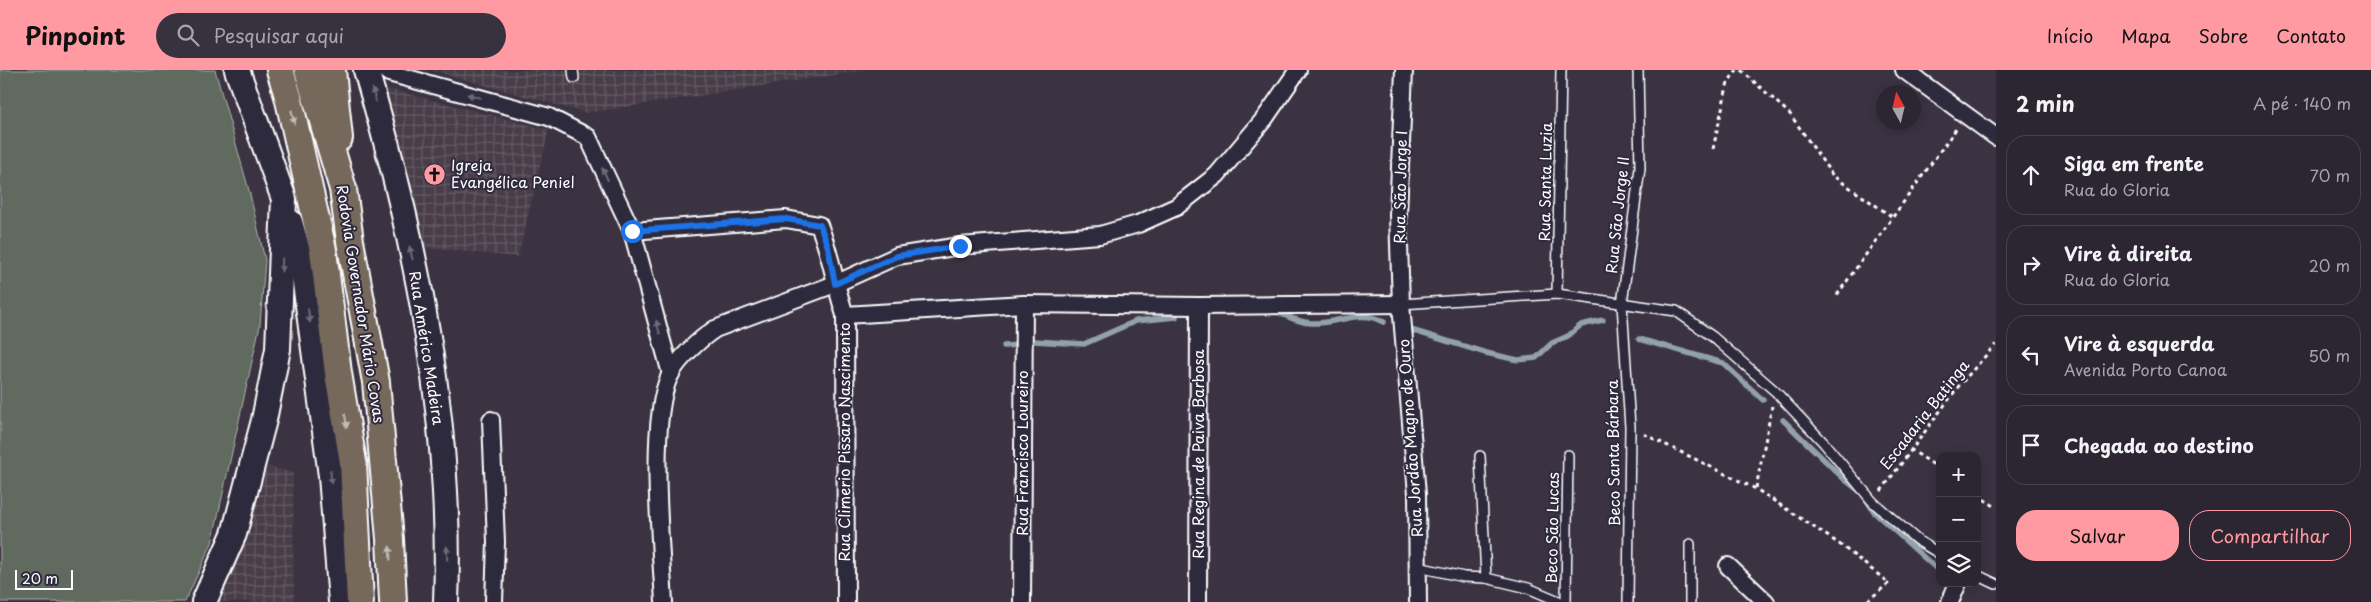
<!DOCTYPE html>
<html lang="pt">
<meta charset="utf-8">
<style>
:root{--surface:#2c2632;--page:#38323e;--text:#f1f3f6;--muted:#a6a5ac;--line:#48434d;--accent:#ff9aa2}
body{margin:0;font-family:"Playpen Sans",sans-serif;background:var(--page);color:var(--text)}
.controls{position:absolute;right:15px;bottom:15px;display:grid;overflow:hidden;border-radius:10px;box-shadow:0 2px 12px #0003}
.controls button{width:45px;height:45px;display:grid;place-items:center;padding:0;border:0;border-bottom:1px solid var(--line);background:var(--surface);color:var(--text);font:25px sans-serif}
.compass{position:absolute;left:1876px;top:15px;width:45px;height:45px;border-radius:50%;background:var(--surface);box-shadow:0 2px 12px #0003;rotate:352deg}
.scale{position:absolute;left:15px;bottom:12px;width:58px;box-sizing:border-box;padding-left:5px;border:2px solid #fff;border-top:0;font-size:14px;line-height:18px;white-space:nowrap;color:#fff;-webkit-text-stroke:4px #2f2a3d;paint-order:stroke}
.stop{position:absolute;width:15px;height:15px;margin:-11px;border:4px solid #1a73e8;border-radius:50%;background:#fff}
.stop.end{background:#1a73e8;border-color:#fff;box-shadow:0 1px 5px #0008}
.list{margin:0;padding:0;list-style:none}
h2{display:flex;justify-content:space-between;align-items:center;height:65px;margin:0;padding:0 20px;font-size:21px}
h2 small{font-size:16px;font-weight:400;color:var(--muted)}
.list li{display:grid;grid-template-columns:32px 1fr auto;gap:15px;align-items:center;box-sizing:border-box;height:80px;margin:0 10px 10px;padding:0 10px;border:1px solid var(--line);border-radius:20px}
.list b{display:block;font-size:19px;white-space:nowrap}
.list p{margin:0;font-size:16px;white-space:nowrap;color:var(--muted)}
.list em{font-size:16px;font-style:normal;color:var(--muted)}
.actions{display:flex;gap:10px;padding:15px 20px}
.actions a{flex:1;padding:11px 0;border:1px solid var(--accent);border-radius:20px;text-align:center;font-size:18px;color:var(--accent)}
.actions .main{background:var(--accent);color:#111}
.icon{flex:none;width:28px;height:28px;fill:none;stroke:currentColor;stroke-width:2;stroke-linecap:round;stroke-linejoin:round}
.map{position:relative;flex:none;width:1996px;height:532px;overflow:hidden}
header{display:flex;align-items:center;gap:30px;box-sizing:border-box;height:70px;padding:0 25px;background:var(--accent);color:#111}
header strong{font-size:24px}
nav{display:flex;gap:28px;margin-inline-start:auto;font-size:18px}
.search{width:350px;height:45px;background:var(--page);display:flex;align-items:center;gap:12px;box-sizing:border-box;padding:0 18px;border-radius:28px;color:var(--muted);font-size:19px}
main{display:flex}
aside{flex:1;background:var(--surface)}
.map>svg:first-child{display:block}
</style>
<header>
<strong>Pinpoint</strong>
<div class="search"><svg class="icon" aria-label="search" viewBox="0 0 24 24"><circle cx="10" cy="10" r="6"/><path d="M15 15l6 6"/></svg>Pesquisar aqui</div>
<nav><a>Início</a><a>Mapa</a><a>Sobre</a><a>Contato</a></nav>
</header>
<main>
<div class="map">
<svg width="1996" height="532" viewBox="0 0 1996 532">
<defs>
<pattern id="industrial-grid" width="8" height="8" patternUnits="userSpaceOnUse" patternTransform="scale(1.25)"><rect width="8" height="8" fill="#493e49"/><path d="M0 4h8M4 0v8" fill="none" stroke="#645b64"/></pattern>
</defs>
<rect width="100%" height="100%" fill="#3b3342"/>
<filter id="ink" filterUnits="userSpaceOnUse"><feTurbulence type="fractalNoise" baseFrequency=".02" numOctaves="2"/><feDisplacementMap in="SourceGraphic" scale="10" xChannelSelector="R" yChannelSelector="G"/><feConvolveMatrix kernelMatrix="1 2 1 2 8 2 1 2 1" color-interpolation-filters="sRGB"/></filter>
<g filter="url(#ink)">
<g fill="url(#industrial-grid)">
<polygon points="430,0 866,0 586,43"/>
<polygon points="385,18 549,60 518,187 426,178"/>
<polygon points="264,395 293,403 294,532 217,532 247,468"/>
</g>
<polygon fill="#616a5e" stroke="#b0b4ae" points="0,0 215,0 250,124 265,190 260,255 212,473 185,532 0,532"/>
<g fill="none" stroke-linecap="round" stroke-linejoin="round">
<g stroke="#92a1ab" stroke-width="5.5">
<path d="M1274,240C1285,246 1298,252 1311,253C1336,255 1360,238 1384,252"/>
<polyline points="1411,260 1486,283 1518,290 1536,288 1552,273 1568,266 1581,255 1603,250"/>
<polyline points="1639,269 1723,293 1763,330"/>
<polyline points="1034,271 1084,274 1136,251 1176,247"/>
<polyline points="1004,276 1020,275"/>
<polyline points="1783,350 1843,408 1862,423 1875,443 1940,502"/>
</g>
<defs>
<g id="lane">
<polyline points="573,0 574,8"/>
<polyline points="1557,224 1561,0"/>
<polyline points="1401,234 1557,224 1676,241 1713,267 1775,321 1824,373 1873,432 1917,470 1940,484"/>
<polyline points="1480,386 1486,508"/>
<polyline points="1690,474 1690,532"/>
<polyline points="1418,497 1464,507 1486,508 1528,518 1561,532"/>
<polyline points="1977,505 1996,514"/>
<polyline points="1566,532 1568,385"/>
<polyline points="1628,532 1630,357 1622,234 1640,98 1638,0"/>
</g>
<g id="street">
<polyline points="385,0 389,3 549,47 588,67 632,161 671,304"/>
<polyline points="1404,0 1398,145 1401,234 1417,424 1418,532"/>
<polyline points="1904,0 1996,67"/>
<path d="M632,161L786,149L819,155C831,185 835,215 845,245L846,532"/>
<polyline points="845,245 1024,234 1199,236 1401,234"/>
<polyline points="491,350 496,472 494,532"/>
<polyline points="1728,496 1766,532"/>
<path d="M664,532C661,478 648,351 670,305C678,289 700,269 715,259L835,214L897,186L960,176L1100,165L1138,154L1176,137L1217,105L1265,48L1298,0"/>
<polyline points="1022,532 1024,234"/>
<polyline points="1198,532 1199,236"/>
<polyline points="1950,532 1958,513"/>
</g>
<g id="secondary">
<path d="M366,0C416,171 453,353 446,532"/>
<polyline points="290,152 303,198 331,406 341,532"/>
<polyline points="204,532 234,464 264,350 278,279 284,129 237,0"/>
</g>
<g id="primary">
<polyline points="280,0 288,26 323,180 338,303 353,392 360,532"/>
<polyline points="308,0 343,119 350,171 376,312 390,469 393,532"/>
<polyline points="332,0 339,68"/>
</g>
</defs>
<use href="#lane" stroke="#fff" stroke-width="12"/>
<use href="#street" stroke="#fff" stroke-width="20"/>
<use href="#secondary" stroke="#fff" stroke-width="28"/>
<use href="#primary" stroke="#fff" stroke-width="30"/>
<g stroke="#fff" stroke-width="3" stroke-dasharray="4 4" stroke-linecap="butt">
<polyline points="1741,0 1790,44 1833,106 1894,148"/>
<polyline points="1713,79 1728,12 1737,0"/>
<polyline points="1837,225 1956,59"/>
<polyline points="1644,364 1756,419 1838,473 1889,513 1866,532"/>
<polyline points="1910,379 1940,399"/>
<polyline points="1756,418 1772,336"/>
<polyline points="1881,421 1958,317 1996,274"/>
<polyline points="1977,425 1996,437"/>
</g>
<use href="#lane" stroke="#2f2a3d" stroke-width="9"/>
<use href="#street" stroke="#2f2a3d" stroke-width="16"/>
<use href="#secondary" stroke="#2f2a3d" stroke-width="24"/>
<use href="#primary" stroke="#76695c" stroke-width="26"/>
</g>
<defs><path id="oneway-solid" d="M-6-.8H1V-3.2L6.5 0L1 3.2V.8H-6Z" transform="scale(1.25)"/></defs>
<g fill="#6d6a77">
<use href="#oneway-solid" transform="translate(374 25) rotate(-106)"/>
<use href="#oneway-solid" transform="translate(474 26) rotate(-165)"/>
<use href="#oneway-solid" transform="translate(605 104) rotate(-115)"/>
<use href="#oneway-solid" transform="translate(411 183) rotate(-103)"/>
<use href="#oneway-solid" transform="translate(282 195) rotate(92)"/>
<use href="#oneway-solid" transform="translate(309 246) rotate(82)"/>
<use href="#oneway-solid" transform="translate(658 257) rotate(-105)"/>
<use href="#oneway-solid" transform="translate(331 407) rotate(84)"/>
<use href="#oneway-solid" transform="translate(447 483) rotate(-91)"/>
</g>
<g fill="#c1bcb6">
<use href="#oneway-solid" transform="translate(293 47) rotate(77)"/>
<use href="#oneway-solid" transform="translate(346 351) rotate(81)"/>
<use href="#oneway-solid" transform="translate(390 483) rotate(-93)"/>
</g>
</g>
<g fill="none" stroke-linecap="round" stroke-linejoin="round" filter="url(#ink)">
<polyline stroke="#1a73e8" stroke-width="6" points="632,161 786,149 820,155 828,177 835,214 897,186 960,176"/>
</g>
<defs>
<symbol id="church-disc" viewBox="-11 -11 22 22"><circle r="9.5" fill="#ff9aa2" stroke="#2f2a3d"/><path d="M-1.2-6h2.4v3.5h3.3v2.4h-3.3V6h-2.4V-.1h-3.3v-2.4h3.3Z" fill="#111"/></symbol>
</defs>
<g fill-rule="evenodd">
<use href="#church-disc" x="422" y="92" width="25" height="25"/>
</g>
<g text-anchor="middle" stroke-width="4" stroke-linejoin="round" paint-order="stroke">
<g font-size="15" fill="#fff" stroke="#2f2a3d" text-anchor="start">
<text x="451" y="101">Igreja<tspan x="451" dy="17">Evangélica Peniel</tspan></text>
</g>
<g font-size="15" fill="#fff" stroke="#2f2a3d">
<text transform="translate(1546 112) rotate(-89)" y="5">Rua Santa Luzia</text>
<text transform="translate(1401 117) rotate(-89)" y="5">Rua São Jorge I</text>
<text transform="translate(1618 145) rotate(-84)" y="5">Rua São Jorge II</text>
<text transform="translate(360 234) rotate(81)" y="5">Rodovia Governador Mário Covas</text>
<text transform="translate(426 278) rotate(81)" y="5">Rua Américo Madeira</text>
<text transform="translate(1925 345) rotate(-52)" y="5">Escadaria Batinga</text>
<text transform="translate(1411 368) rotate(-94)" y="5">Rua Jordão Magno de Ouro</text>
<text transform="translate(845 372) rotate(-90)" y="5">Rua Climerio Pissaro Nascimento</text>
<text transform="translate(1023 383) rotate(-90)" y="5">Rua Francisco Loureiro</text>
<text transform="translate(1614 383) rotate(-91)" y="5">Beco Santa Bárbara</text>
<text transform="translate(1199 384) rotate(-90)" y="5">Rua Regina de Paiva Barbosa</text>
<text transform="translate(1553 458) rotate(-89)" y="5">Beco São Lucas</text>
</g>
</g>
</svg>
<div class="controls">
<button>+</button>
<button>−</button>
<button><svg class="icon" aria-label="layers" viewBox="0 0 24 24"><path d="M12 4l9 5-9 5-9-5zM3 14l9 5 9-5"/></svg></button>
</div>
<svg class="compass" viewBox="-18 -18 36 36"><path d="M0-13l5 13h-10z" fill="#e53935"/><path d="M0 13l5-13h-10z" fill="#a6a5ac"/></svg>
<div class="scale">20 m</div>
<div class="stop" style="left:632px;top:161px"></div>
<div class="stop end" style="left:960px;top:176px"></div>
</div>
<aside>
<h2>2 min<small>A pé · 140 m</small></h2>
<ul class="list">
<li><svg class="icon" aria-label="ahead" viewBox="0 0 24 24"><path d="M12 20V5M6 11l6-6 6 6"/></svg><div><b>Siga em frente</b><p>Rua do Gloria</p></div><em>70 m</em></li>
<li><svg class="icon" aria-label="right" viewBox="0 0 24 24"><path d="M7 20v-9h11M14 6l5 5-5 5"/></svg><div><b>Vire à direita</b><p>Rua do Gloria</p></div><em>20 m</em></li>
<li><svg class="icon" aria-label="left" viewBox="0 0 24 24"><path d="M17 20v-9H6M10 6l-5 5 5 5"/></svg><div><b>Vire à esquerda</b><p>Avenida Porto Canoa</p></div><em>50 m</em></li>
<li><svg class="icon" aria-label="arrive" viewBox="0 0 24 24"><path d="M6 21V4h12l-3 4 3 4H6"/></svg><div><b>Chegada ao destino</b></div></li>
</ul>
<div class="actions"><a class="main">Salvar</a><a>Compartilhar</a></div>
</aside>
</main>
